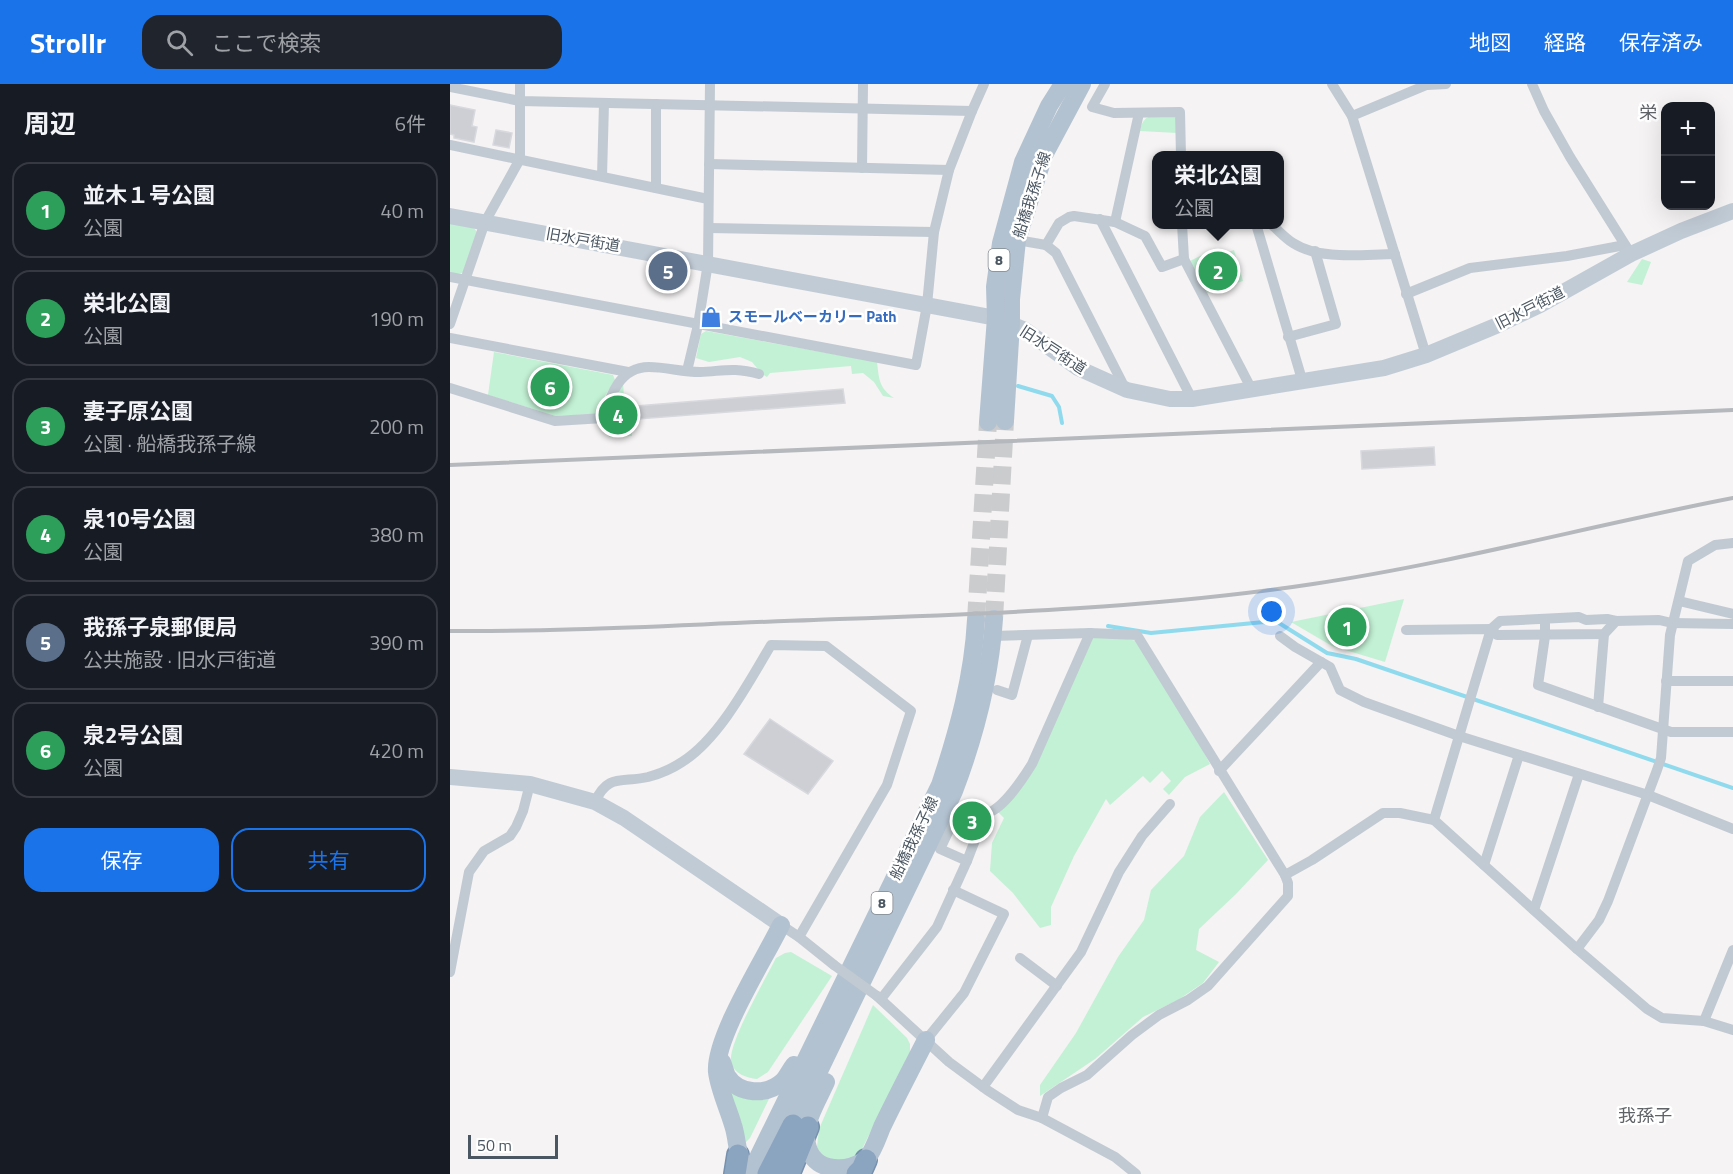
<!DOCTYPE html>
<html lang="ja">
<meta charset="utf-8">
<style>
:root{--surface:#171b24;--page:#20242c;--text:#f1f3f6;--muted:#9ea1a6;--line:#363941;--accent:#1a73e8}
body{margin:0;font-family:"Titillium Web","Noto Sans JP",sans-serif;background:var(--page);color:var(--text)}
.controls{position:absolute;right:18px;top:18px;display:grid;overflow:hidden;border-radius:12px;box-shadow:0 6px 24px #0002}
.controls button{width:54px;height:54px;display:grid;place-items:center;padding:0;border:0;border-bottom:2px solid var(--line);background:var(--surface);color:var(--text);font:30px sans-serif}
.scale{position:absolute;left:18px;bottom:15px;width:90px;box-sizing:border-box;padding-left:6px;border:3px solid #4a5661;border-top:0;font-size:16px;line-height:21px;white-space:nowrap;color:#4a5661;-webkit-text-stroke:4px #fff;paint-order:stroke}
.you{position:absolute;left:822px;top:528px;width:21px;height:21px;margin:-15px;border:4px solid #fff;border-radius:50%;background:#1a73e8;box-shadow:0 0 0 9px #1a73e833}
.badge{display:grid;place-items:center;width:39px;height:39px;border-radius:50%;background:var(--accent);color:#fff;font-size:20px;font-weight:700}
.pin{position:absolute;translate:-50% -50%;border:3px solid #fff;box-shadow:0 2px 6px #0006}
.popup{position:absolute;left:702px;top:67px;width:132px;height:78px;box-sizing:border-box;display:grid;place-content:center;border-radius:12px;background:var(--surface);filter:drop-shadow(0 2px 4px #0005);font-size:20px;white-space:nowrap;color:var(--muted)}
.popup b{font-size:22px;color:var(--text)}
.popup::after{content:'';position:absolute;left:50%;top:100%;margin-left:-12px;border:12px solid transparent;border-top-color:var(--surface)}
.list{margin:0;padding:0;list-style:none}
h2{display:flex;justify-content:space-between;align-items:center;height:78px;margin:0;padding:0 24px;font-size:26px}
h2 small{font-size:20px;font-weight:400;color:var(--muted)}
.list li{display:grid;grid-template-columns:39px 1fr auto;gap:18px;align-items:center;box-sizing:border-box;height:96px;margin:0 12px 12px;padding:0 12px;border:2px solid var(--line);border-radius:18px}
.list b{display:block;font-size:22px;white-space:nowrap}
.list p{margin:0;font-size:20px;white-space:nowrap;color:var(--muted)}
.list em{font-size:20px;font-style:normal;color:var(--muted)}
.actions{display:flex;gap:12px;padding:18px 24px}
.actions a{flex:1;padding:14px 0;border:2px solid var(--accent);border-radius:18px;text-align:center;font-size:21px;color:var(--accent)}
.actions .main{background:var(--accent);color:#fff}
.icon{flex:none;width:33px;height:33px;fill:none;stroke:currentColor;stroke-width:2;stroke-linecap:round;stroke-linejoin:round}
.map{position:relative;flex:none;width:1283px;height:1090px;overflow:hidden}
header{display:flex;align-items:center;gap:36px;box-sizing:border-box;height:84px;padding:0 30px;background:var(--accent);color:#fff}
header strong{font-size:28px}
nav{display:flex;gap:33px;margin-inline-start:auto;font-size:21px}
.search{width:420px;height:54px;background:var(--page);display:flex;align-items:center;gap:15px;box-sizing:border-box;padding:0 21px;border-radius:18px;color:var(--muted);font-size:22px}
main{display:flex}
aside{flex:1;background:var(--surface)}
.map>svg:first-child{display:block}
</style>
<header>
<strong>Strollr</strong>
<div class="search"><svg class="icon" aria-label="search" viewBox="0 0 24 24"><circle cx="10" cy="10" r="6"/><path d="M15 15l6 6"/></svg>ここで検索</div>
<nav><a>地図</a><a>経路</a><a>保存済み</a></nav>
</header>
<main>
<aside>
<h2>周辺<small>6件</small></h2>
<ul class="list">
<li><span class="badge" style="background:#2e9e5b">1</span><div><b>並木１号公園</b><p>公園</p></div><em>40 m</em></li>
<li><span class="badge" style="background:#2e9e5b">2</span><div><b>栄北公園</b><p>公園</p></div><em>190 m</em></li>
<li><span class="badge" style="background:#2e9e5b">3</span><div><b>妻子原公園</b><p>公園 · 船橋我孫子線</p></div><em>200 m</em></li>
<li><span class="badge" style="background:#2e9e5b">4</span><div><b>泉10号公園</b><p>公園</p></div><em>380 m</em></li>
<li><span class="badge" style="background:#5c6f8a">5</span><div><b>我孫子泉郵便局</b><p>公共施設 · 旧水戸街道</p></div><em>390 m</em></li>
<li><span class="badge" style="background:#2e9e5b">6</span><div><b>泉2号公園</b><p>公園</p></div><em>420 m</em></li>
</ul>
<div class="actions"><a class="main">保存</a><a>共有</a></div>
</aside>
<div class="map">
<svg width="1283" height="1090" viewBox="0 0 1283 1090">
<rect width="100%" height="100%" fill="#f5f3f3"/>
<g fill="#c3f1d5">
<path d="M723,31L727,35V49L690,47C694,27 706,32 723,31Z"/>
<polygon points="0,139 23,143 27,148 14,188 9,190 0,189"/>
<polygon points="784,166 793,197 757,209 740,177 758,168 762,173"/>
<polygon points="1192,175 1201,178 1192,201 1177,198"/>
<path d="M256,247L427,278C429,295 429,304 444,314L433,312L424,298L413,289L402,290L401,282L320,289L317,293L312,290L302,278L290,273L259,278L246,274L251,250Z"/>
<polygon points="44,268 163,291 165,296 155,312 152,327 147,330 105,332 38,311"/>
<path d="M173,299L175,326L181,336L182,352L159,353C155,331 161,318 173,299Z"/>
<polygon points="954,515 935,578 882,562 841,538"/>
<path d="M666,553L687,557L746,653L760,680L735,693L719,711L713,705L721,697L712,687L700,699L693,692L660,721L656,715L624,772L601,823V841L590,844L563,809L540,787L542,759L554,734L547,727C564,715 576,699 586,681L642,554Z"/>
<polygon points="774,708 818,776 786,810 749,845 746,866 769,878 753,899 728,916 693,933 645,975 590,1012 590,1001 626,949 668,873 694,836 701,806 734,772 750,733"/>
<polygon points="509,731 539,732 532,751 504,741"/>
<path d="M341,868L382,892L318,988L307,995C297,994 284,990 281,978C278,959 316,894 326,874L335,869Z"/>
<polygon points="423,921 457,954 460,960 460,969 411,1067 405,1074 376,1078 367,1063 369,1045"/>
<polygon points="277,1002 304,1015 319,1015 300,1054 294,1060"/>
</g>
<g fill="none" stroke-linecap="round" stroke-linejoin="round">
<g stroke="#90daee" stroke-width="4">
<polyline points="568,302 602,312 609,323 612,339"/>
<polyline points="658,542 701,549 814,538 829,539 877,569 906,575 1283,704"/>
</g>
</g>
<g fill="#cdcfd5" stroke="#d7d9de" stroke-width="1.5">
<polygon points="0,21 25,26 22,42 27,43 24,58 4,54 4,51 0,50"/>
<polygon points="46,46 62,49 59,64 43,61"/>
<polygon points="393,305 395,319 188,335 187,322"/>
<polygon points="984,363 985,381 912,385 911,367"/>
<polygon points="320,635 383,677 358,710 294,670"/>
</g>
<g fill="none" stroke-linecap="round" stroke-linejoin="round">
<g stroke="#caccce" stroke-width="18" stroke-dasharray="18 9" stroke-linecap="butt">
<polyline points="544,535 555,337"/>
<polyline points="526,536 538,338"/>
</g>
<defs>
<g id="highway">
<polyline points="285,1090 288,1071"/>
<polyline points="318,1090 343,1041"/>
<polyline points="339,1090 358,1043"/>
<polyline points="407,1090 412,1085 416,1076"/>
</g>
</defs>
<use href="#highway" stroke="#7690ad" stroke-width="24"/>
<g stroke="#c1cad2" stroke-width="10">
<polyline points="655,0 642,23 664,29 730,28 731,72"/>
<polyline points="882,0 902,32 976,271"/>
<polyline points="1082,0 1094,27 1120,73 1179,167"/>
<polyline points="977,1 996,0"/>
<polyline points="0,3 70,17 522,27"/>
<polyline points="206,20 206,104"/>
<polyline points="902,32 979,0"/>
<polyline points="0,61 258,115"/>
<polyline points="259,80 499,86"/>
<polyline points="412,84 413,0"/>
<polyline points="152,92 154,19"/>
<polyline points="650,135 742,315"/>
<polyline points="665,138 689,29"/>
<polyline points="732,140 734,175 802,306"/>
<polyline points="806,140 853,299"/>
<path d="M821,140C828,146 835,154 843,159C871,177 914,170 945,170"/>
<polyline points="259,144 484,148"/>
<polyline points="567,156 596,161"/>
<polyline points="0,193 466,281 477,221 484,148 499,86 522,27 534,0"/>
<polyline points="956,210 1020,184 1117,172 1175,161"/>
<polyline points="0,240 35,138 70,75 70,0"/>
<polyline points="838,253 886,240 865,167"/>
<polyline points="0,254 178,288"/>
<polyline points="237,287 248,241 258,179 260,0"/>
<path d="M0,304L105,337L154,334C160,311 170,283 199,283C216,283 232,288 250,288C274,287 284,283 309,290"/>
<polyline points="676,306 606,169 596,161 609,139 619,133 624,132 665,138 695,152 712,183 734,175"/>
<polyline points="1229,517 1283,530"/>
<polyline points="1095,536 1095,552 1088,601 1221,648 1283,648"/>
<polyline points="956,546 1041,545 1047,551 1154,550 1166,537"/>
<polyline points="543,552 640,549 687,551 835,791 838,799 838,812 758,902 738,916 709,931 682,951 637,991 611,1004 598,1013 592,1034"/>
<polyline points="830,552 845,563 880,583 890,606 914,618 1009,652 1198,711 1283,745"/>
<polyline points="1216,597 1283,597"/>
<polyline points="547,606 562,611 578,551"/>
<polyline points="1148,623 1154,550"/>
<polyline points="769,687 871,578"/>
<path d="M145,718C158,689 172,699 198,693C209,690 223,684 232,678C269,655 299,598 321,561L376,562L461,627L437,701L349,853"/>
<polyline points="984,736 1041,545 1050,537 1129,533 1136,536 1157,535 1166,537 1209,536 1222,539 1283,540"/>
<polyline points="517,777 527,751"/>
<polyline points="1034,781 1069,671"/>
<polyline points="835,791 862,776 933,729 950,729 984,736 1127,865 1197,925 1212,934 1254,937 1283,946"/>
<polyline points="1084,826 1129,690"/>
<polyline points="331,841 349,853 384,881"/>
<polyline points="1127,865 1149,836 1158,817 1207,686 1211,674 1220,551 1238,477 1265,461 1283,459"/>
<polyline points="570,874 607,902"/>
<polyline points="0,888 19,788 34,767 60,752 66,743 73,727 80,700"/>
<polyline points="427,912 499,978 537,1006 568,1026 592,1034 665,1073 686,1090"/>
<path d="M431,915L487,843L517,777L490,765L508,727C517,727 529,731 537,729C553,725 574,693 582,680L640,549"/>
<polyline points="1254,937 1283,866"/>
<polyline points="476,956 514,909 554,830 503,806"/>
<polyline points="533,1003 631,868 669,788 692,752 720,720"/>
</g>
<g stroke="#c1cbd6" stroke-width="16">
<polyline points="0,132 546,234 575,246 628,284 677,306 720,315 742,315 934,284 976,271 1048,241 1090,221 1181,170 1231,147 1283,127"/>
<polyline points="0,693 80,700 145,718 174,734 331,841"/>
</g>
<g stroke="#b3c2d1" stroke-width="18">
<polyline points="555,337 561,240 561,215 567,156 594,71 632,0"/>
<polyline points="538,338 546,234 545,203 551,159 573,78 599,22 613,0"/>
<path d="M272,978C274,982 275,988 277,992C289,1011 317,1012 333,997C337,993 340,986 344,981"/>
<path d="M376,998C369,1014 355,1036 356,1054C359,1088 392,1090 416,1076C423,1068 428,1053 432,1043C446,1014 461,985 476,956"/>
<path d="M343,1041L504,707C525,652 540,594 544,535"/>
<path d="M294,1084C286,1069 288,1056 283,1041C278,1024 269,1005 267,988C264,954 315,874 331,841"/>
<path d="M300,1090L490,701C508,647 523,593 526,536"/>
</g>
<use href="#highway" stroke="#8ba5c1" stroke-width="21"/>
<g stroke="#b5b8bd" stroke-width="4">
<polyline points="0,381 1283,326"/>
<path d="M0,547C121,548 243,540 364,536C530,530 698,525 863,500C1004,479 1143,441 1283,414"/>
</g>
<polyline stroke="#c1cad2" stroke-width="10" points="384,881 427,912"/>
</g>
<defs>
<symbol id="shop-bare" viewBox="-9 -9 18 18"><path d="M-5-2.5h2.3a2.7 3.5 0 0 1 5.4 0H5L5.5 6h-11ZM-1.5-2.5h3a1.5 2.3 0 0 0-3 0Z" fill="#3f7fe0" stroke="#fff" stroke-width="2.5" paint-order="stroke"/></symbol>
</defs>
<g fill-rule="evenodd">
<use href="#shop-bare" x="246" y="218" width="30" height="30"/>
</g>
<g text-anchor="middle" stroke-width="5" stroke-linejoin="round" paint-order="stroke">
<g fill="#fff" stroke="#808990" stroke-width="1.5">
<rect x="538.5" y="165" width="21" height="22" rx="4.5"/>
<rect x="421.5" y="808" width="21" height="22" rx="4.5"/>
</g>
<g font-size="14" font-weight="bold" fill="#4a5661">
<text x="549" y="181">8</text>
<text x="432" y="824">8</text>
</g>
<g font-size="15" fill="#4a5661" stroke="#fff">
<text transform="translate(582 111) rotate(-72)" y="5">船橋我孫子線</text>
<text transform="translate(133 156) rotate(10)" y="5">旧水戸街道</text>
<text transform="translate(1080 224) rotate(-27)" y="5">旧水戸街道</text>
<text transform="translate(603 266) rotate(33)" y="5">旧水戸街道</text>
<text transform="translate(464 754) rotate(-64)" y="5">船橋我孫子線</text>
</g>
<g font-size="15" font-weight="bold" fill="#366cbe" stroke="#fff" text-anchor="start">
<text x="278" y="238">スモールベーカリー Path</text>
</g>
<g font-size="18" fill="#5f6368" stroke="#fff">
<text x="1198" y="35">栄</text>
<text x="1195" y="1038">我孫子</text>
</g>
</g>
</svg>
<div class="controls">
<button>+</button>
<button>−</button>
</div>
<div class="scale">50 m</div>
<div class="you"></div>
<div class="pin badge" style="left:897px;top:543px;background:#2e9e5b">1</div>
<div class="pin badge" style="left:768px;top:187px;background:#2e9e5b">2</div>
<div class="popup"><b>栄北公園</b>公園</div>
<div class="pin badge" style="left:522px;top:737px;background:#2e9e5b">3</div>
<div class="pin badge" style="left:168px;top:331px;background:#2e9e5b">4</div>
<div class="pin badge" style="left:218px;top:187px;background:#5c6f8a">5</div>
<div class="pin badge" style="left:100px;top:303px;background:#2e9e5b">6</div>
</div>
</main>
